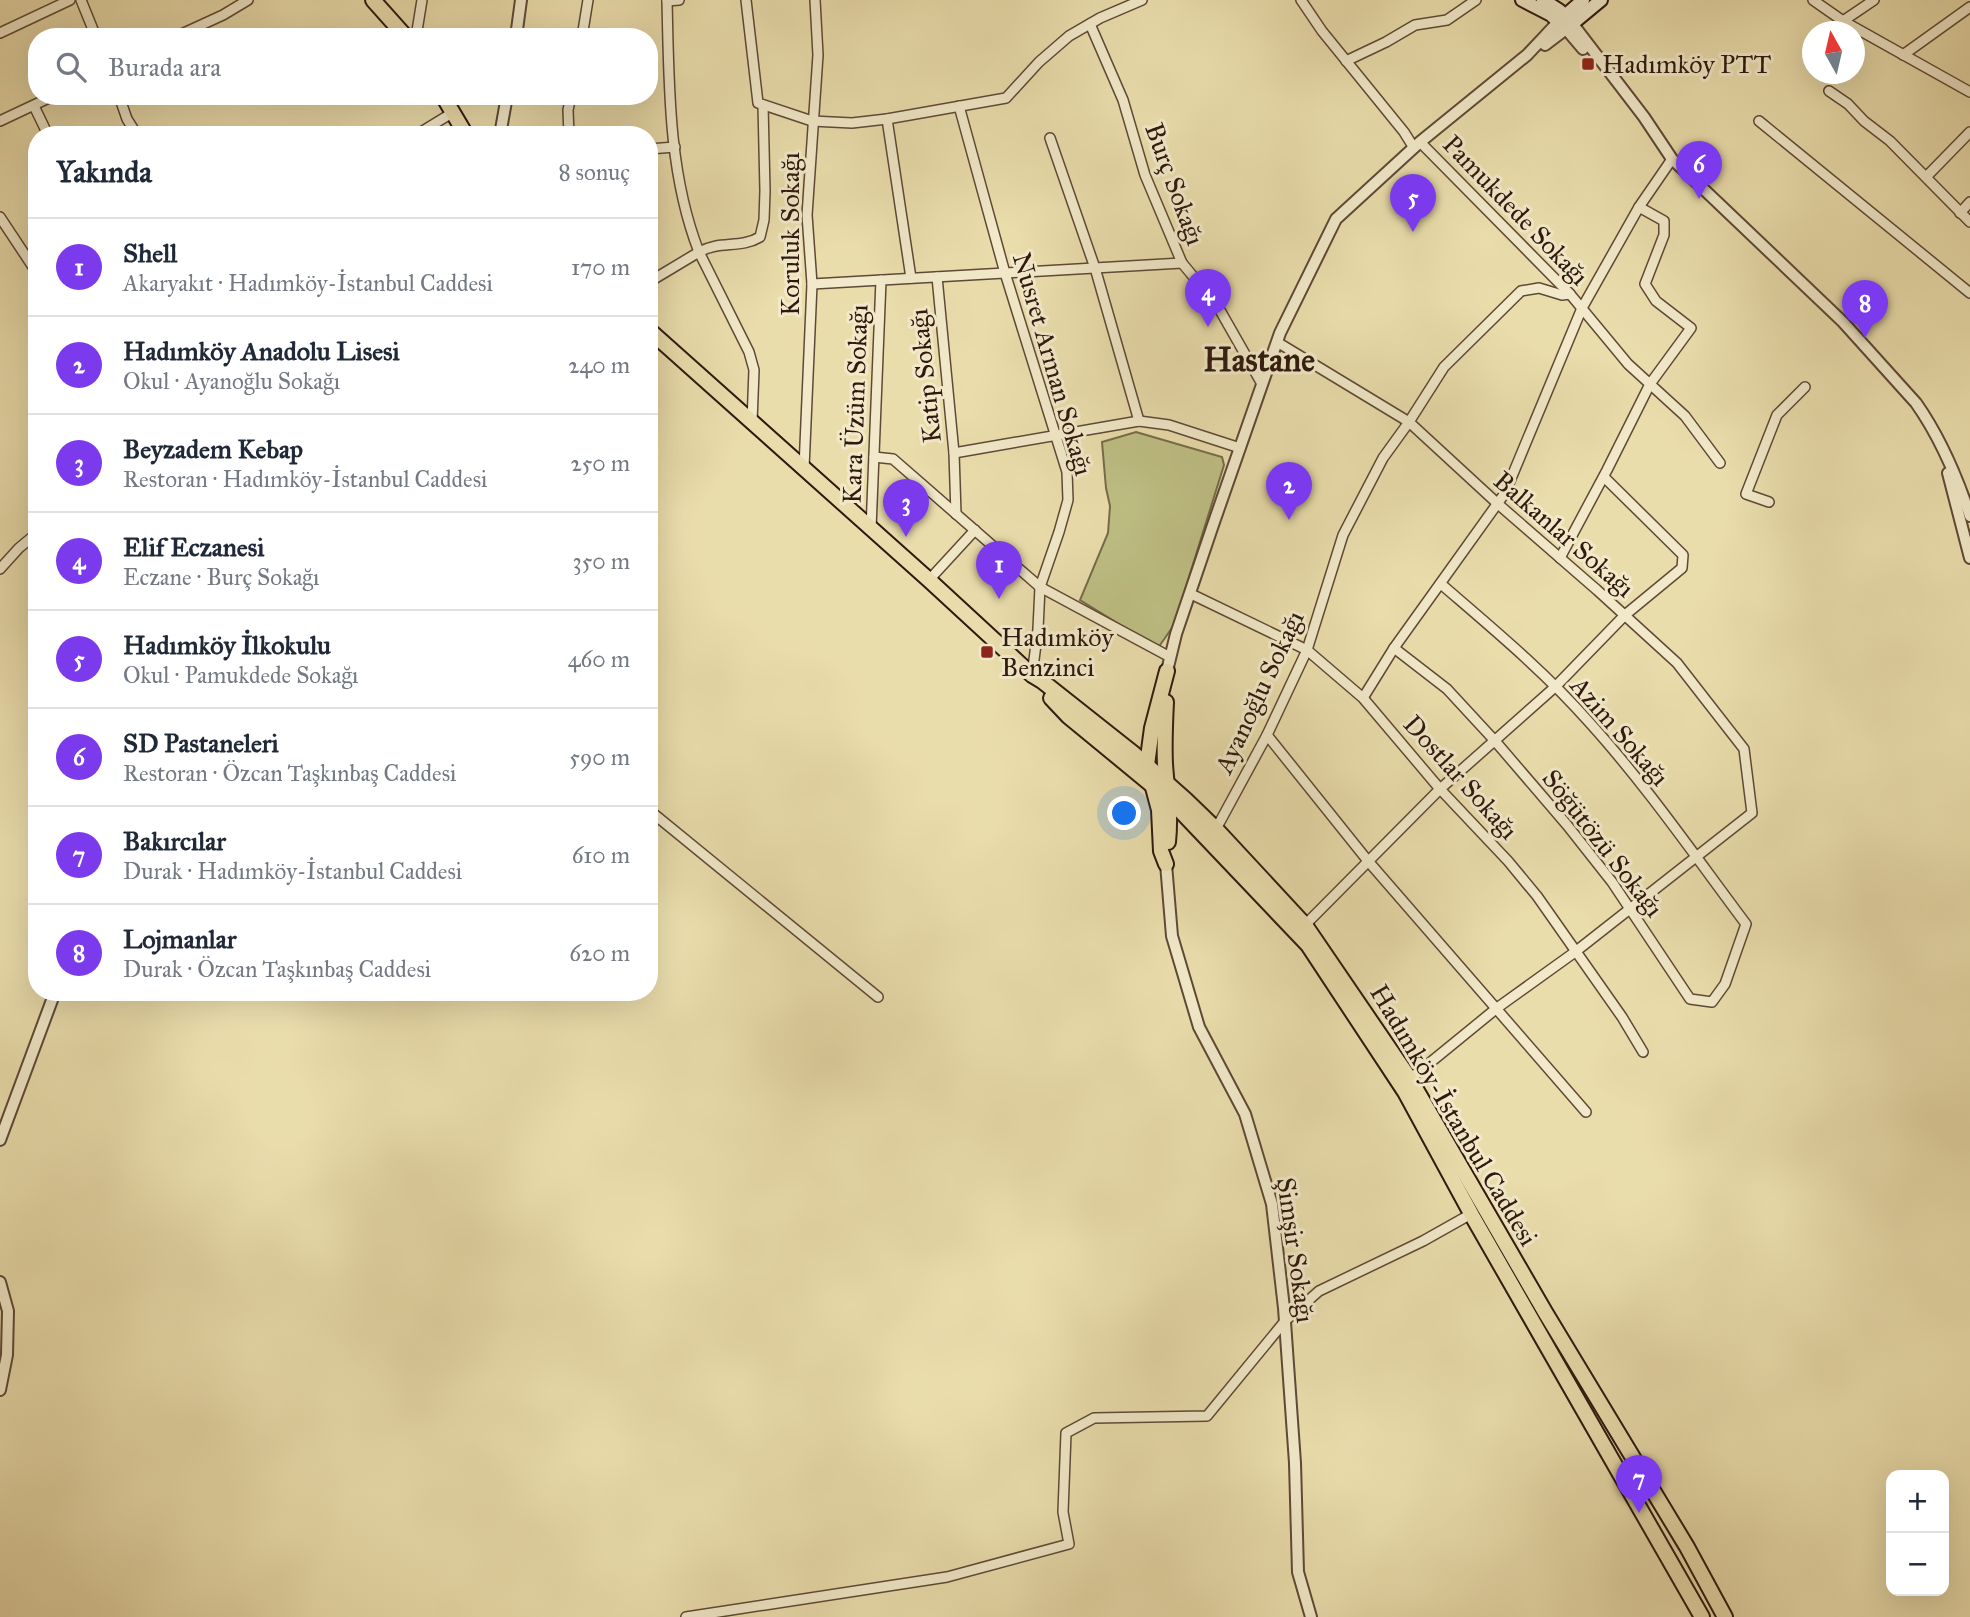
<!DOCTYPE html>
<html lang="tr">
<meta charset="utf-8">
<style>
:root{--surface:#fff;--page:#f6f6f7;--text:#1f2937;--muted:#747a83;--line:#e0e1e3;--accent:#7c3aed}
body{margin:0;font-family:"IM FELL Great Primer",serif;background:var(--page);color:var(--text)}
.controls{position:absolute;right:21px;bottom:21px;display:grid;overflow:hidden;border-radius:14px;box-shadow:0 7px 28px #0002}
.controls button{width:63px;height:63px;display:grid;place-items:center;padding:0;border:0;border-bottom:2px solid var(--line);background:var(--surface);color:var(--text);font:35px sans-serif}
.compass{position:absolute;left:1802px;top:21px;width:63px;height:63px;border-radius:50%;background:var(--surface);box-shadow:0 7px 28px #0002;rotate:352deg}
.you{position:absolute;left:1125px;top:814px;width:24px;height:24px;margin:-18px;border:5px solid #fff;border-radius:50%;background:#1a73e8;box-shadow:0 0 0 10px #1a73e833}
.badge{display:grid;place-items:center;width:46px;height:46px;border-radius:50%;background:var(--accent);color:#fff;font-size:23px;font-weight:700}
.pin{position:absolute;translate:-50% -58px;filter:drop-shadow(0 2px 4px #0008)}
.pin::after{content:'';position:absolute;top:37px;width:24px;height:21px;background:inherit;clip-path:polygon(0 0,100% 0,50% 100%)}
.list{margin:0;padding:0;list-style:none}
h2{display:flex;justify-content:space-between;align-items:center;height:91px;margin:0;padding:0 28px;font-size:30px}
h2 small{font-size:23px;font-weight:400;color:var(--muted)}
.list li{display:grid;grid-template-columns:46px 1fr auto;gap:21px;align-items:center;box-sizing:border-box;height:98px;padding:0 28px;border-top:2px solid var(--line)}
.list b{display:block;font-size:26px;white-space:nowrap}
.list p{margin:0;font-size:23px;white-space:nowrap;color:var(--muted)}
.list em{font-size:23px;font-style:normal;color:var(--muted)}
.icon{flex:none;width:38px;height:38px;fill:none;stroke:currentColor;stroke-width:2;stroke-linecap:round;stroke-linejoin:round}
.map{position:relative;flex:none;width:1970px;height:1617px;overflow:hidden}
.search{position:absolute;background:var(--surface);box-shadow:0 7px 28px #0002;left:28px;top:28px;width:630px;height:77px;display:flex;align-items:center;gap:18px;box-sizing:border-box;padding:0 24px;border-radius:28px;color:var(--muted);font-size:26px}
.panel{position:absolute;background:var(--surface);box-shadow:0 7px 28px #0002;left:28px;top:126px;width:630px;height:875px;border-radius:28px}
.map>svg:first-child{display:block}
</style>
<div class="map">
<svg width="1970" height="1617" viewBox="0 0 1970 1617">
<rect width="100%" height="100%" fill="#eaddac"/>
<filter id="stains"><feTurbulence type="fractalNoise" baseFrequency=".00286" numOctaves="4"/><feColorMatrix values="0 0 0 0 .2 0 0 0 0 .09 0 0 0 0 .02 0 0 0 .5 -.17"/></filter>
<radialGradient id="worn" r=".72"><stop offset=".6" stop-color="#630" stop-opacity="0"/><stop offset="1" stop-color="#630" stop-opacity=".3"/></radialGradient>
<polygon fill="#bebf84" stroke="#766c49" stroke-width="2" points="1136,432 1222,457 1224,465 1174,625 1158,648 1080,600 1108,533 1110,506 1106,488 1102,442"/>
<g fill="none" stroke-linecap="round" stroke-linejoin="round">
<defs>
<g id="minor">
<polyline points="81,0 96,37"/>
<polyline points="746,0 758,103 812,121 852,123 887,119 1006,98 1039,62 1069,36 1100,18 1142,0"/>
<polyline points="1301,0 1322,31 1404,132 1414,148"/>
<polyline points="1813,0 1843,21 1970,92"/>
<polyline points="667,1 679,0"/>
<polyline points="1843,21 1874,0"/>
<polyline points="1090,24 1123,100 1145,175 1182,263 1217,305 1262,384"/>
<polyline points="0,33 70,0"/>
<polyline points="175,37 223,15 248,0"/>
<polyline points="416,37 422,0"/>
<polyline points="582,37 588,0"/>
<polyline points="1903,55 1970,7"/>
<polyline points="1346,61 1386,42 1415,25 1447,20 1476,0"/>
<polyline points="1829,91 1848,104 1864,121 1890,141 1970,222"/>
<polyline points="119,96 127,119 137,135"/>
<polyline points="34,106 48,135"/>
<polyline points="959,106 1005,273 1067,472 1068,500 1059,532 1040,587 1038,629 1032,675"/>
<polyline points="887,119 911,278"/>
<polyline points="0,121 53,96"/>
<polyline points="1759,121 1970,293"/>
<polyline points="416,135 452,113"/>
<polyline points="569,135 568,110 571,96"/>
<polyline points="1050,138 1095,268 1139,421"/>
<polyline points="1420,142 1570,294 1628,364 1685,416 1720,463"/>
<polyline points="649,149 675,147"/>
<polyline points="1926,177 1970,132"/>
<polyline points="1960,213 1970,202"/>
<polyline points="0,217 37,273"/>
<polyline points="937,277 954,453 956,514"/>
<path d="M649,282L699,252C668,173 669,84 667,0"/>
<polyline points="812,284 1182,263"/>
<polyline points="1277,342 1409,422 1498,504 1597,590 1677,663 1744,749 1752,813 1575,952 1497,1008 1410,1079"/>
<path d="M752,422L754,370L749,352L699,252C720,240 740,249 760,237L764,220L765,191L763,105"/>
<polyline points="954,453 1139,421 1169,425 1240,448"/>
<polyline points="874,457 893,459 1040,587 1170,657"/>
<polyline points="804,468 812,284 807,215 818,55 815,0"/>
<polyline points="1769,502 1746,494 1777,415 1805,387"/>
<polyline points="871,529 881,280"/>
<polyline points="1560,558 1607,470 1650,384 1691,328 1656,301 1645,284 1664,235 1664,221 1639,207"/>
<polyline points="0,569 19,548 37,533"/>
<polyline points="929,580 975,530"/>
<polyline points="1191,594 1307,650 1363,698 1440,789 1508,861 1537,896 1622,1017 1643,1052"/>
<path d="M1394,648L1447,689L1495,741L1567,825L1612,882L1690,999L1712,1002L1725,984L1746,924C1695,856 1646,785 1589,722C1544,671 1492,628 1441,584"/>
<polyline points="1363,698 1394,648 1505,493 1582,308 1639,207 1672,159"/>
<polyline points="1267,735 1368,861 1586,1112"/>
<polyline points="649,810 878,997"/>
<polyline points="1216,829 1267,735 1307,650 1343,535 1383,458 1409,422 1444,367 1521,291 1539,288 1562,295 1570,294"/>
<polyline points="1305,925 1440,789 1555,687 1625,615 1682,568 1683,555 1604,477"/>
<polyline points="686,1617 947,1577 1069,1544 1063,1512 1066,1433 1094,1418 1207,1416 1285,1321 1319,1291 1423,1241 1471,1214"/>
</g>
<g id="tertiary">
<path d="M1572,23L1644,117L1672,159L1843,322L1916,403C1940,437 1957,477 1970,516"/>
<polyline points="516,37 521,0"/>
<polyline points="1545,45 1566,29 1583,49"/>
<polyline points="500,135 507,96"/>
<polyline points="1948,473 1970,558"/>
<polyline points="1167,671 1176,634 1213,525 1280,333 1336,219 1420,142 1527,55 1559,21"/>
<polyline points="1166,864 1172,936 1199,1027 1245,1114 1272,1204 1284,1308 1295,1463 1298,1572 1311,1617"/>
<polyline points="0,1140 55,992"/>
<polyline points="0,1282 8,1311 7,1355 0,1390"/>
</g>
<g id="secondary">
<polyline points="1522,0 1551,15 1566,29 1601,0"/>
<polyline points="1543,0 1559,10 1572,23"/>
<polyline points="1559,21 1583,0"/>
</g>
<g id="primary">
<polyline points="373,0 406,37"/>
<polyline points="443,96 466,135"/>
<polyline points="649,330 929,580 1032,675 1042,681 1133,753 1186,800 1216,829 1305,925 1410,1079 1545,1312 1687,1547 1725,1617"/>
<polyline points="1051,698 1068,716 1170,800 1308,945 1405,1092 1474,1219 1702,1617"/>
<path d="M1166,702C1165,722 1164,743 1165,764C1167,793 1171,812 1168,842"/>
<polyline points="1166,864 1161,851 1159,810 1147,765 1152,728 1167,671"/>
</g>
</defs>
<use href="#minor" stroke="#5e4936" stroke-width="12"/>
<use href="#tertiary" stroke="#5e4936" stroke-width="14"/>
<use href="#secondary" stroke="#2f180e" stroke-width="16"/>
<use href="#primary" stroke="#2f180e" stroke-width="18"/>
<use href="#minor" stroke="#f1e9c9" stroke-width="9"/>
<use href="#tertiary" stroke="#f1e9c9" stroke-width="10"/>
<use href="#secondary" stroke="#f1e9c9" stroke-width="12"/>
<use href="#primary" stroke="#eaddac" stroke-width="14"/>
</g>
<g fill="#8f2418" stroke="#f1e9c9" stroke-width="2.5">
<rect x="1581" y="57" width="14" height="14" rx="3.5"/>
<rect x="980" y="645" width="14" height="14" rx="3.5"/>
</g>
<g text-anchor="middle" stroke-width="6" stroke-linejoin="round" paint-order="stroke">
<g font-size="26" fill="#2f180e" stroke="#f1e9c9" text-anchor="start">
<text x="1602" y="73">Hadımköy PTT</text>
<text x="1001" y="646">Hadımköy<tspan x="1001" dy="30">Benzinci</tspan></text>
</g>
<g font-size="26" fill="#2f180e" stroke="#f1e9c9">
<text transform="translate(1175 184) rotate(70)" y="9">Burç Sokağı</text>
<text transform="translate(1516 210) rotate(46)" y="9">Pamukdede Sokağı</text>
<text transform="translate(790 234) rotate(-90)" y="9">Koruluk Sokağı</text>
<text transform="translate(1053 364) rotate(74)" y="9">Nusret Arman Sokağı</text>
<text transform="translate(925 376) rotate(-96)" y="9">Katip Sokağı</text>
<text transform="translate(855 404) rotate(-88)" y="9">Kara Üzüm Sokağı</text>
<text transform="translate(1564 534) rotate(41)" y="9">Balkanlar Sokağı</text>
<text transform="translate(1259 692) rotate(-65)" y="9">Ayanoğlu Sokağı</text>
<text transform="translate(1620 731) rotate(49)" y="9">Azim Sokağı</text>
<text transform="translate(1461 777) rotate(48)" y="9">Dostlar Sokağı</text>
<text transform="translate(1603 843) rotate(52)" y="9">Söğütözü Sokağı</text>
<text transform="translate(1454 1115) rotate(59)" y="9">Hadımköy-İstanbul Caddesi</text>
<text transform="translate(1296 1250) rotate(82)" y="9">Şimşir Sokağı</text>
</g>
<g font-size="33" font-weight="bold" fill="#2f180e" stroke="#f1e9c9">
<text x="1259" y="371">Hastane</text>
</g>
</g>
<rect width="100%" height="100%" filter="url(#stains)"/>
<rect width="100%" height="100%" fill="url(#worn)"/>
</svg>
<div class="controls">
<button>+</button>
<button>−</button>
</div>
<svg class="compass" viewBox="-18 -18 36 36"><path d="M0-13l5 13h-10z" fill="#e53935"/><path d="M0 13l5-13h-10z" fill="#747a83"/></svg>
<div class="you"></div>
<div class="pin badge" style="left:999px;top:599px">1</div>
<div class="pin badge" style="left:1289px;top:520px">2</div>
<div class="pin badge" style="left:906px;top:537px">3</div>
<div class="pin badge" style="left:1208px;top:327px">4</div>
<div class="pin badge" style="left:1413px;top:232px">5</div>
<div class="pin badge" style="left:1699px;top:199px">6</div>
<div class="pin badge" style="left:1639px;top:1513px">7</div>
<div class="pin badge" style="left:1865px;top:338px">8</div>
<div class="search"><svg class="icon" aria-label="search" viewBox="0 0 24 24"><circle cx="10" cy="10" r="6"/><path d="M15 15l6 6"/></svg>Burada ara</div>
<section class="panel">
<h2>Yakında<small>8 sonuç</small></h2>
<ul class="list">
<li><span class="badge">1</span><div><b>Shell</b><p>Akaryakıt · Hadımköy-İstanbul Caddesi</p></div><em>170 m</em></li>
<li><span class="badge">2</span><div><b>Hadımköy Anadolu Lisesi</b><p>Okul · Ayanoğlu Sokağı</p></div><em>240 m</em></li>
<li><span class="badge">3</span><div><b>Beyzadem Kebap</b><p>Restoran · Hadımköy-İstanbul Caddesi</p></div><em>250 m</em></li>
<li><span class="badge">4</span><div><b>Elif Eczanesi</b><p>Eczane · Burç Sokağı</p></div><em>350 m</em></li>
<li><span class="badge">5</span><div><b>Hadımköy İlkokulu</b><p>Okul · Pamukdede Sokağı</p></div><em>460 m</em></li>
<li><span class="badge">6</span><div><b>SD Pastaneleri</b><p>Restoran · Özcan Taşkınbaş Caddesi</p></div><em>590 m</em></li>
<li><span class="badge">7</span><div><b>Bakırcılar</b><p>Durak · Hadımköy-İstanbul Caddesi</p></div><em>610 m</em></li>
<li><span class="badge">8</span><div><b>Lojmanlar</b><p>Durak · Özcan Taşkınbaş Caddesi</p></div><em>620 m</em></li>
</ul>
</section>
</div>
